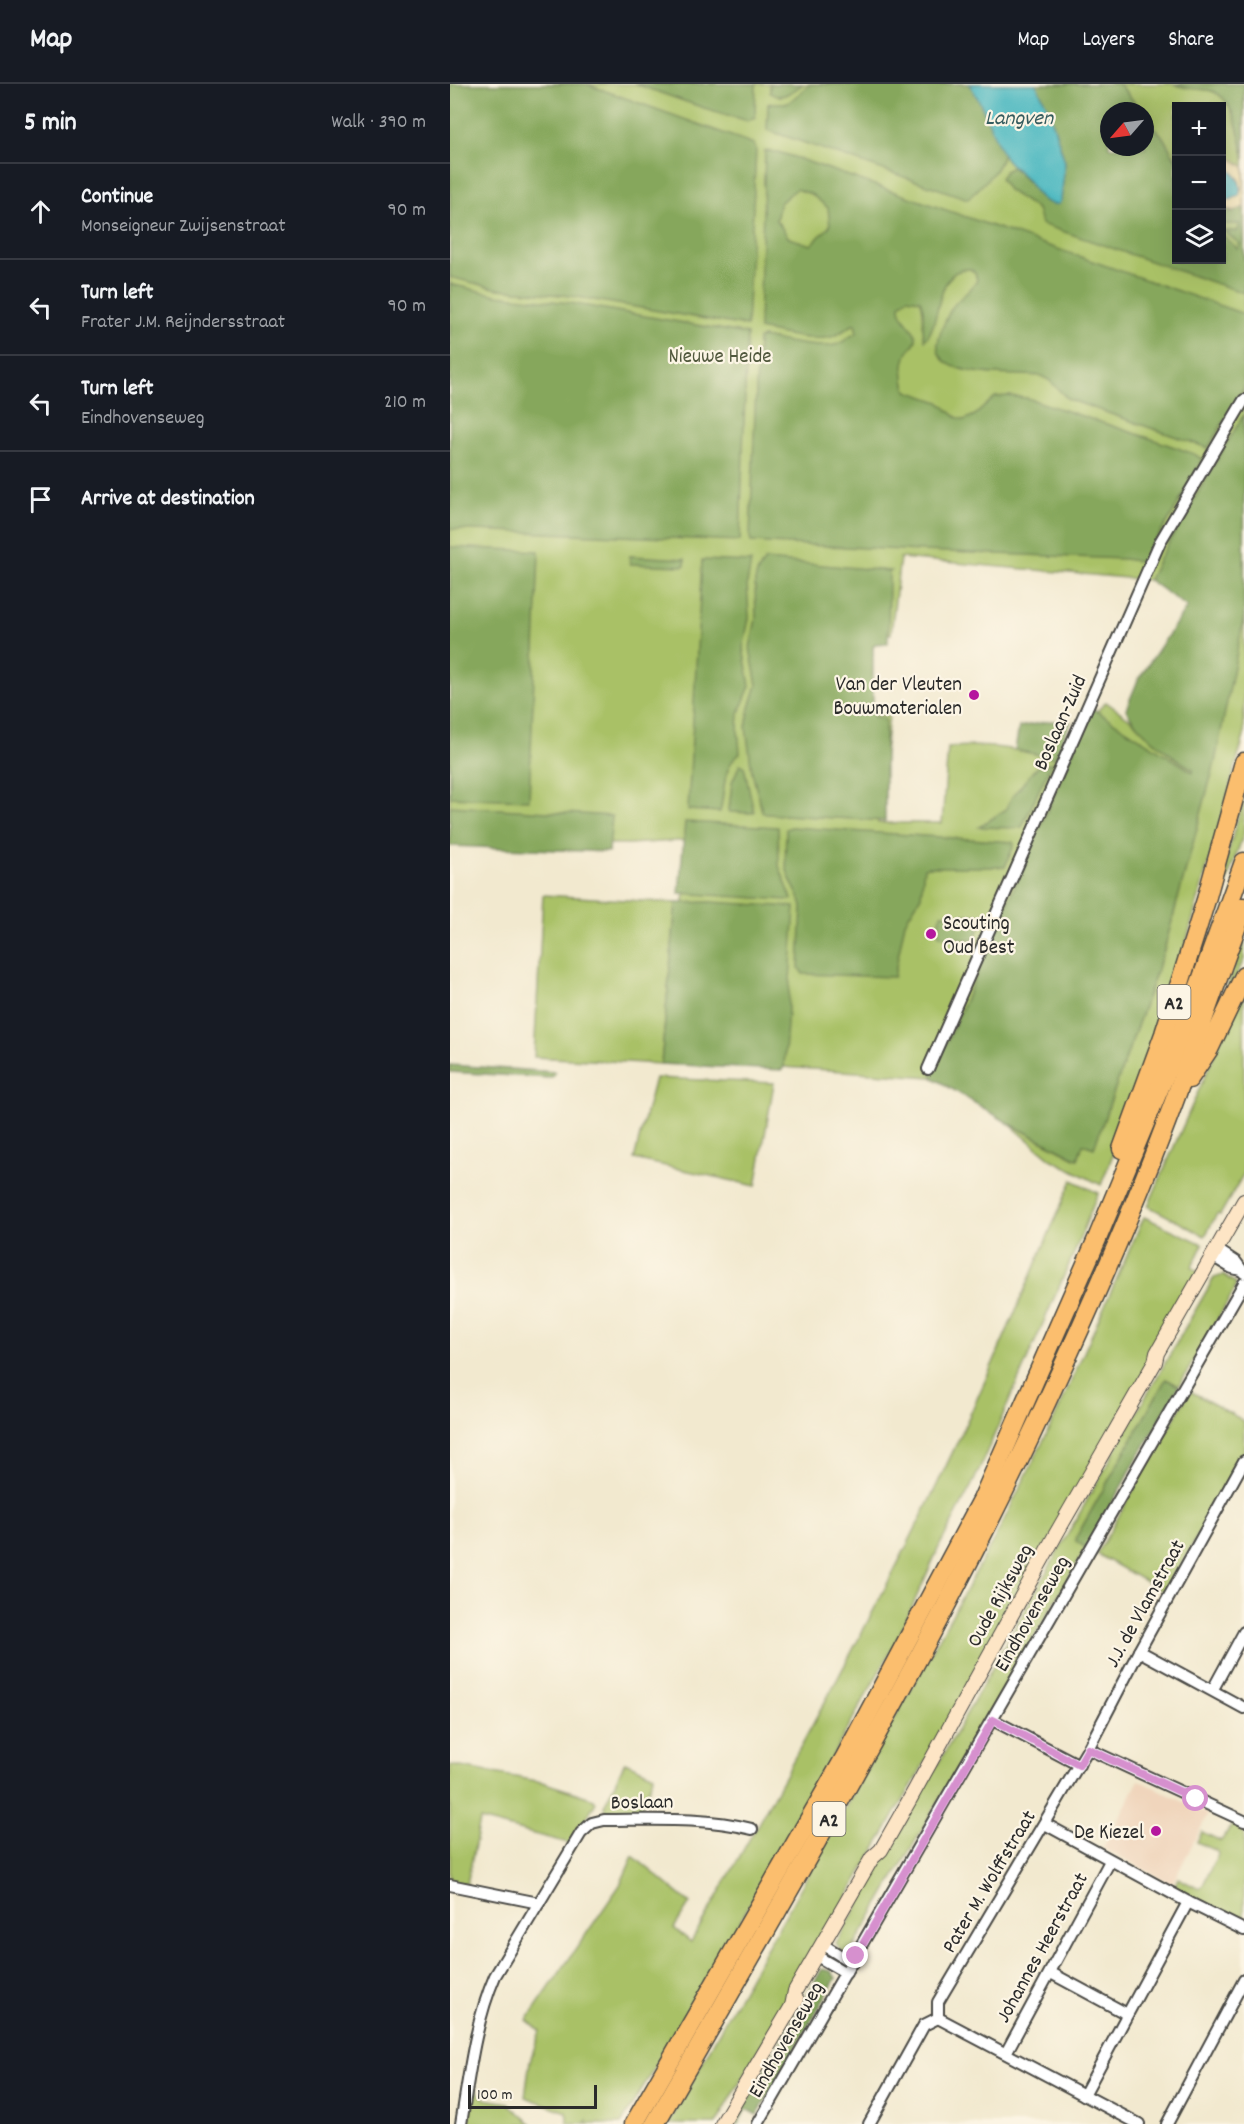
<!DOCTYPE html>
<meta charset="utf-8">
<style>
:root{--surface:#171b24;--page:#20242c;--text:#f1f3f6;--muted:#9ea1a6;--line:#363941}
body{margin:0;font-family:Dekko,sans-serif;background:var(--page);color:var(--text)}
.controls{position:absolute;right:18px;top:18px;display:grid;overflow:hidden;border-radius:0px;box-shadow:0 6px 24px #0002}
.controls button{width:54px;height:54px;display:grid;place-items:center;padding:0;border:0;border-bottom:2px solid var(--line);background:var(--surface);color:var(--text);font:30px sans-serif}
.compass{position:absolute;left:650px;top:18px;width:54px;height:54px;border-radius:50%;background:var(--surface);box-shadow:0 6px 24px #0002;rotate:242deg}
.scale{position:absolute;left:18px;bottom:15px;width:129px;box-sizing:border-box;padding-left:6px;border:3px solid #2b2b2b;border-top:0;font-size:16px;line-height:21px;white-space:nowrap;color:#2b2b2b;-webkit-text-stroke:4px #fcf5e5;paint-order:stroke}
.stop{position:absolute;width:18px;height:18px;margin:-14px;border:4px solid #d690ce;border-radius:50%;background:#fff}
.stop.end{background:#d690ce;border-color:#fff;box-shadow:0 2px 6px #0008}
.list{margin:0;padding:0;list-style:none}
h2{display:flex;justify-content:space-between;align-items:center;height:78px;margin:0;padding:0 24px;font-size:26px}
h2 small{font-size:20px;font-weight:400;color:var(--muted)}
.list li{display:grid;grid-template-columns:39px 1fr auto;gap:18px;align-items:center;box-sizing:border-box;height:96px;padding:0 24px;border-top:2px solid var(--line)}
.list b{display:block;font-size:22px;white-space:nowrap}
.list p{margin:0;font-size:20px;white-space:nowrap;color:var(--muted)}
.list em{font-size:20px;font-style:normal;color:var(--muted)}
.icon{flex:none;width:33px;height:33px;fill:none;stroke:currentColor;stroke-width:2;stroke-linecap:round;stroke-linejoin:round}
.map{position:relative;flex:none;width:794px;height:2040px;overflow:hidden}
header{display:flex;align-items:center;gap:36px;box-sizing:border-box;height:84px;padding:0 30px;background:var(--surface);border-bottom:2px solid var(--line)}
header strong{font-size:28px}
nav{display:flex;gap:33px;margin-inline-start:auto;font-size:21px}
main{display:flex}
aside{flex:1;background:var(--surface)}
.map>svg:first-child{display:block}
</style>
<header>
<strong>Map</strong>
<nav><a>Map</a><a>Layers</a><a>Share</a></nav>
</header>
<main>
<aside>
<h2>5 min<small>Walk · 390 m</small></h2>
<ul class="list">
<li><svg class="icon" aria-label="ahead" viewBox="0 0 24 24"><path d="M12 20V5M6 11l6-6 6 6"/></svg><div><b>Continue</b><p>Monseigneur Zwijsenstraat</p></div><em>90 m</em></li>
<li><svg class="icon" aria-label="left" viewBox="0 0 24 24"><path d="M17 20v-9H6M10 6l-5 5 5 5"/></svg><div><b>Turn left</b><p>Frater J.M. Reijndersstraat</p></div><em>90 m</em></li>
<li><svg class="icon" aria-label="left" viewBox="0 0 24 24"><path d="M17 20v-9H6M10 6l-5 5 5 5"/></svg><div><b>Turn left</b><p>Eindhovenseweg</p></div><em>210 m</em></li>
<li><svg class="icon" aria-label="arrive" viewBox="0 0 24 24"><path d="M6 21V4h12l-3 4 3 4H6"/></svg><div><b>Arrive at destination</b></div></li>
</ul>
</aside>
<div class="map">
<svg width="794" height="2040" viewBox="0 0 794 2040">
<rect width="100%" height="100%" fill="#fcf5e5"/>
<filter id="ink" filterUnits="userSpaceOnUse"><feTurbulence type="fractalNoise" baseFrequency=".0167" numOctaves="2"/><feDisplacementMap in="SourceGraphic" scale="12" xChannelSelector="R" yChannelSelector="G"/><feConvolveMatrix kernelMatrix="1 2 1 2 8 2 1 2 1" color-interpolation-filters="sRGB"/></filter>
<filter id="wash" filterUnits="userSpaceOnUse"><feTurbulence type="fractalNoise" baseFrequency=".008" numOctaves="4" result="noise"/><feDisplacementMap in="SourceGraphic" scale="24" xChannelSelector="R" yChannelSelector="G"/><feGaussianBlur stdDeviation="1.35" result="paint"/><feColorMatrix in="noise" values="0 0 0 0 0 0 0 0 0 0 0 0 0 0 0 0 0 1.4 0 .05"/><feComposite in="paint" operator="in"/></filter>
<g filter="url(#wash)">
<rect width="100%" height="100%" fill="#f2e9cf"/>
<polygon fill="#f0d5bc" points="689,1696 758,1730 722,1800 653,1764"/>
<g fill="#a9c166" stroke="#6a7648" stroke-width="1.5" fill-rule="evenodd">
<path d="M0,0H794V652L727,891L675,1040L651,1101L601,1075L558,1039L627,1075L630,1068L482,993L213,975L242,756L179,760L0,758ZM726,22H772V176H726ZM659,27H695V63H659ZM450,474L699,496L791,547L761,693L656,618L601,673C568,666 532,658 498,664L492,739H428L439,631L419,630L424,549L441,550ZM755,713L714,866L644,1063Z"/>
<polygon points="794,712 794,749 746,883"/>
<polygon points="93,811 226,819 211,980 84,973"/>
<polygon points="794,856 794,875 760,951"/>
<polygon points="794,903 794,1089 770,1131 767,1130 755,1152 698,1122"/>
<polygon points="205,994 324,999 306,1102 184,1075"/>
<path d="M622,1096L648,1109L627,1162L524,1397L489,1463L448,1554L262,1888L171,2040H137V2037L135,2040H117V2028L75,2013L80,1977L90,1947L77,1936L170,1801L183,1772L240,1819L224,1844L241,1858C326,1710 409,1560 484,1407C534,1305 577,1199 622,1096Z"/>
<polygon points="694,1133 753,1160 742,1183 750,1189 496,1642 266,2040 219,2040 281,1926 339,1825 549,1446 607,1329"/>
<path d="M773,1191L786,1199L785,1205L729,1302L716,1295L627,1452L626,1457L636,1464L399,1871L391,1867L386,1860C513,1638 636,1415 764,1194Z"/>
<polygon points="740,1307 794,1337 794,1367 716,1509 647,1470"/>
<polygon points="175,1678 204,1691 189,1729 156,1728 154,1722"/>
<polygon points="0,1681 92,1698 144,1715 146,1718 122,1760 30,1736 17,1800 0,1796"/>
<polygon points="783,1739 794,1744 794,1841 723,1805 728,1794 749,1805 752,1803 768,1770 767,1767 747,1758 752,1748 771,1757"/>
<polygon points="24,2004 35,2015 58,2019 82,2040 19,2040"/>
</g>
<g fill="#86a75b" stroke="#586943" stroke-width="1.5" fill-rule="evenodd">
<polygon points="0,0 136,0 304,60 306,65 297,242 121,212 48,205 0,193"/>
<polygon points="185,0 306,0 305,33 298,37 254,24"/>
<path d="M320,0H353C343,7 331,17 320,9Z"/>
<path d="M361,0H519L528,12L553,70C548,89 531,101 518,115L317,46L318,20L321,19H338Z"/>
<path d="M585,0H669L692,27H659V63H695V31L713,53L726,76V176H772V151L788,165L790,160L774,147H788L789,140H772V123L782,128L794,123V209L591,140L587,125L558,106L550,94L555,87L562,83C575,93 584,107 597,118L611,116L615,78L598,24Z"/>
<path d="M724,0H794V74C789,52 785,10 757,6C745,4 736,6 724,0Z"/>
<path d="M315,67L328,68L350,75L794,230V304L758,364L618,315L599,296L591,292C569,289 494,296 488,266C486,256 495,237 500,227C506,214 521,209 527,196L525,189L520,185C483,184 493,238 475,256C470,243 477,229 470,216L457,214L450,221C449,236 467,244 466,256C465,260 460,264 458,268C452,280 453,295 457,307L489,318L506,333L514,336L525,331L545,313L558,312L577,314L702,355L744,370L752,375L722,431L692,478L674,475L472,467L301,458L300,452L308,255L313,253C331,257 368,265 385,261C393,259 399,252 407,249L405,240C398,243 391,249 384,252C365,259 329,249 309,245ZM346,105L361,110L378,124L380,142L361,161L339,154L326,136L330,119Z"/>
<polygon points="0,200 46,211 120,219 297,250 290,457 0,445"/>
<path d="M794,330V533L765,678L714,866L644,1064L633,1060L628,1075L558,1039L482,993L642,624L743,688V685C725,675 683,644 676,625L688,596L737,523L699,496L709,475Z"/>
<polygon points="0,463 89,467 79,716 0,713"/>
<polygon points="180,472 235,475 235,481 233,482 180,480"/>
<path d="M252,476L301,478L297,500L299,534L293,564L300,602L289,629L288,646L290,669C272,682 275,708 270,728L238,726Z"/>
<polygon points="315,476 441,487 439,488 438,559 425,560 423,563 423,630 424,633 434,634 435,637 435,737 316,730 312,727 302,688 296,643 299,627 307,601 300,564 306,535 305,498 307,489"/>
<polygon points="600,637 621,638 604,674 565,666 569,643"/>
<polygon points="602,678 572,743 566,744 529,743 555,726 562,713 583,687 588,683"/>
<polygon points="290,680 294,682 304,728 301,729 280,728 279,726 282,698"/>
<polygon points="0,722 162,732 159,768 0,762"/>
<polygon points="235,738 328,743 329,782 342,815 339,816 229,809"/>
<path d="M341,743L563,758L564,761L555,783H478L474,784L471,812L455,838L444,893L353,890L349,884L352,823C351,813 345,807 341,797C333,782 336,762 336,745Z"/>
<polygon points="260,818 345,823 334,983 332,986 211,980 226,819"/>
<polygon points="491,830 535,831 524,856 490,852 487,845"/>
<polygon points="0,981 105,988 104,992 99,994 0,988"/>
<polygon points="716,1295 729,1302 636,1464 626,1457 627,1452"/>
<polygon points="372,1885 381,1887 386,1894 307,2031 296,2025 288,2040 284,2040"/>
</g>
<path fill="#eeda9e" stroke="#8c8264" stroke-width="1.5" d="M772,68L794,83V123C785,128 780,127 772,123V114L776,116L791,106L789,95L772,79Z"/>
<g fill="#48b7c0" stroke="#3a7176" stroke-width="1.5">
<path d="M519,0H585L587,2L598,24L615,78L611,116L609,120C594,123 584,106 577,96C570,87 560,82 554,72C541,49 535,22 519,0Z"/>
<path d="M772,79C783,87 794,97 789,112L780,116L772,114Z"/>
</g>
</g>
<g filter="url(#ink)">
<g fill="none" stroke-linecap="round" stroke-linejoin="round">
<defs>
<g id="minor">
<polyline points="478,985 710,458 794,316"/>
<polyline points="766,1165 786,1178 794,1189"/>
<polyline points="762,1172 782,1184 790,1186"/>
<polyline points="689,1567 794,1624"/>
<polyline points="763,1605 794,1548"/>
<polyline points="543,1636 629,1681"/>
<polyline points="638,1665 794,1737"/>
<polyline points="595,1740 738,1818 794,1846"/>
<polyline points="0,1801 89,1819"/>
<polyline points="372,1860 402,1879"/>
<polyline points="365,1871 396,1889"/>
<polyline points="601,1889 677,1930"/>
<polyline points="488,1934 488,1918 638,1665 689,1567 794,1377"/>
<polyline points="488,1934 689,2040"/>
<polyline points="556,1969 660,1777"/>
<polyline points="634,2011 738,1818"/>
<path d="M11,2040C19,1991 25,1938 45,1892L131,1749L142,1739L154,1736C204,1736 254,1733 302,1745"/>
<polyline points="308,2040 794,1199"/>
<polyline points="419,2040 474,1941 488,1934"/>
<polyline points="717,2040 794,1896"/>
</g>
<g id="secondary">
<polyline points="342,1922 345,1907 422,1774 431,1766 460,1715 606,1450 705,1278 707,1269 794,1117"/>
<polyline points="272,2040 342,1922 347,1916"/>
</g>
<g id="motorway">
<polyline points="739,995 759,965 794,892"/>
<polyline points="672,1065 714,950 756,816 794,678"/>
<polyline points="184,2040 395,1673 532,1416 647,1155 729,957 794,778"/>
<path d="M205,2040C343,1798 487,1558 603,1304C647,1209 689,1113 725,1015C748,951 770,887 794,823"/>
</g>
</defs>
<use href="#minor" stroke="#494844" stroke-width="14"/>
<use href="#secondary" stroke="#494844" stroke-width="16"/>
<use href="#motorway" stroke="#494844" stroke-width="21"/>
<use href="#minor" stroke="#fff" stroke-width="10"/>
<use href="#secondary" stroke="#fde5c5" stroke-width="14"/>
<use href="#motorway" stroke="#fbbe6e" stroke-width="18"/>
</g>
</g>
<g fill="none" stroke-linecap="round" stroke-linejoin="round" filter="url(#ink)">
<polyline stroke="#d690ce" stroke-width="8" points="406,1872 543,1636 629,1681 638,1665 746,1715"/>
</g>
<g fill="#b5179e" stroke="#fcf5e5" stroke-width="2">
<circle cx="524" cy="611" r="6"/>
<circle cx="481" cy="850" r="6"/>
<circle cx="706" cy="1747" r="6"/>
</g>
<g text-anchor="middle" stroke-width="4.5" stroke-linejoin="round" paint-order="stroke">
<g fill="#fcf5e5" stroke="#6a6863" stroke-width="1.5">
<rect x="707.5" y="901" width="33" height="34" rx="4.5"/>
<rect x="362.5" y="1718" width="33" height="34" rx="4.5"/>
</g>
<g font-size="20" font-weight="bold" fill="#2b2b2b">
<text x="724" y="925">A2</text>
<text x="379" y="1742">A2</text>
</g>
<g font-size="21" fill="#51583d" stroke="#fcf5e5">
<text x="270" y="278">Nieuwe Heide</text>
</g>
<g font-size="21" fill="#2b2b2b" stroke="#fcf5e5" text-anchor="end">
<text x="512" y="606">Van der Vleuten<tspan x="512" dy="24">Bouwmaterialen</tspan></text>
<text x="493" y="845" text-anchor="start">Scouting<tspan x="493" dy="24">Oud Best</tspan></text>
<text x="694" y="1754">De Kiezel</text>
</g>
<g font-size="21" fill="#2b2b2b" stroke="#fcf5e5">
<text transform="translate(609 638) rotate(-66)" y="7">Boslaan-Zuid</text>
<text transform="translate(549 1511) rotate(-61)" y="7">Oude Rijksweg</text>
<text transform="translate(694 1519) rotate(-61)" y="7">J.J. de Vlamstraat</text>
<text transform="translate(581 1529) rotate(-60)" y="7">Eindhovenseweg</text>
<text transform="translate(192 1717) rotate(-1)" y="7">Boslaan</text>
<text transform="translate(538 1797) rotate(-59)" y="7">Pater M. Wolffstraat</text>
<text transform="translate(591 1863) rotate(-61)" y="7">Johannes Heerstraat</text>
<text transform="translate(335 1955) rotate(-60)" y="7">Eindhovenseweg</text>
</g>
<g font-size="22" font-style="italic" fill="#355c5f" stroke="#fcf5e5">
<text x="569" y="40">Langven</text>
</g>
</g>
</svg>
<div class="controls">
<button>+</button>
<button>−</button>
<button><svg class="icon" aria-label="layers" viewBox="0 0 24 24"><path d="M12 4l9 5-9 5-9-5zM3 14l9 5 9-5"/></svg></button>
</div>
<svg class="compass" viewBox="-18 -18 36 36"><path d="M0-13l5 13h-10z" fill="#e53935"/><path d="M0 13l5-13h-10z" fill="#9ea1a6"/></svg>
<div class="scale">100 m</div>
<div class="stop" style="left:746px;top:1715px"></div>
<div class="stop end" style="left:406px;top:1872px"></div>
</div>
</main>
